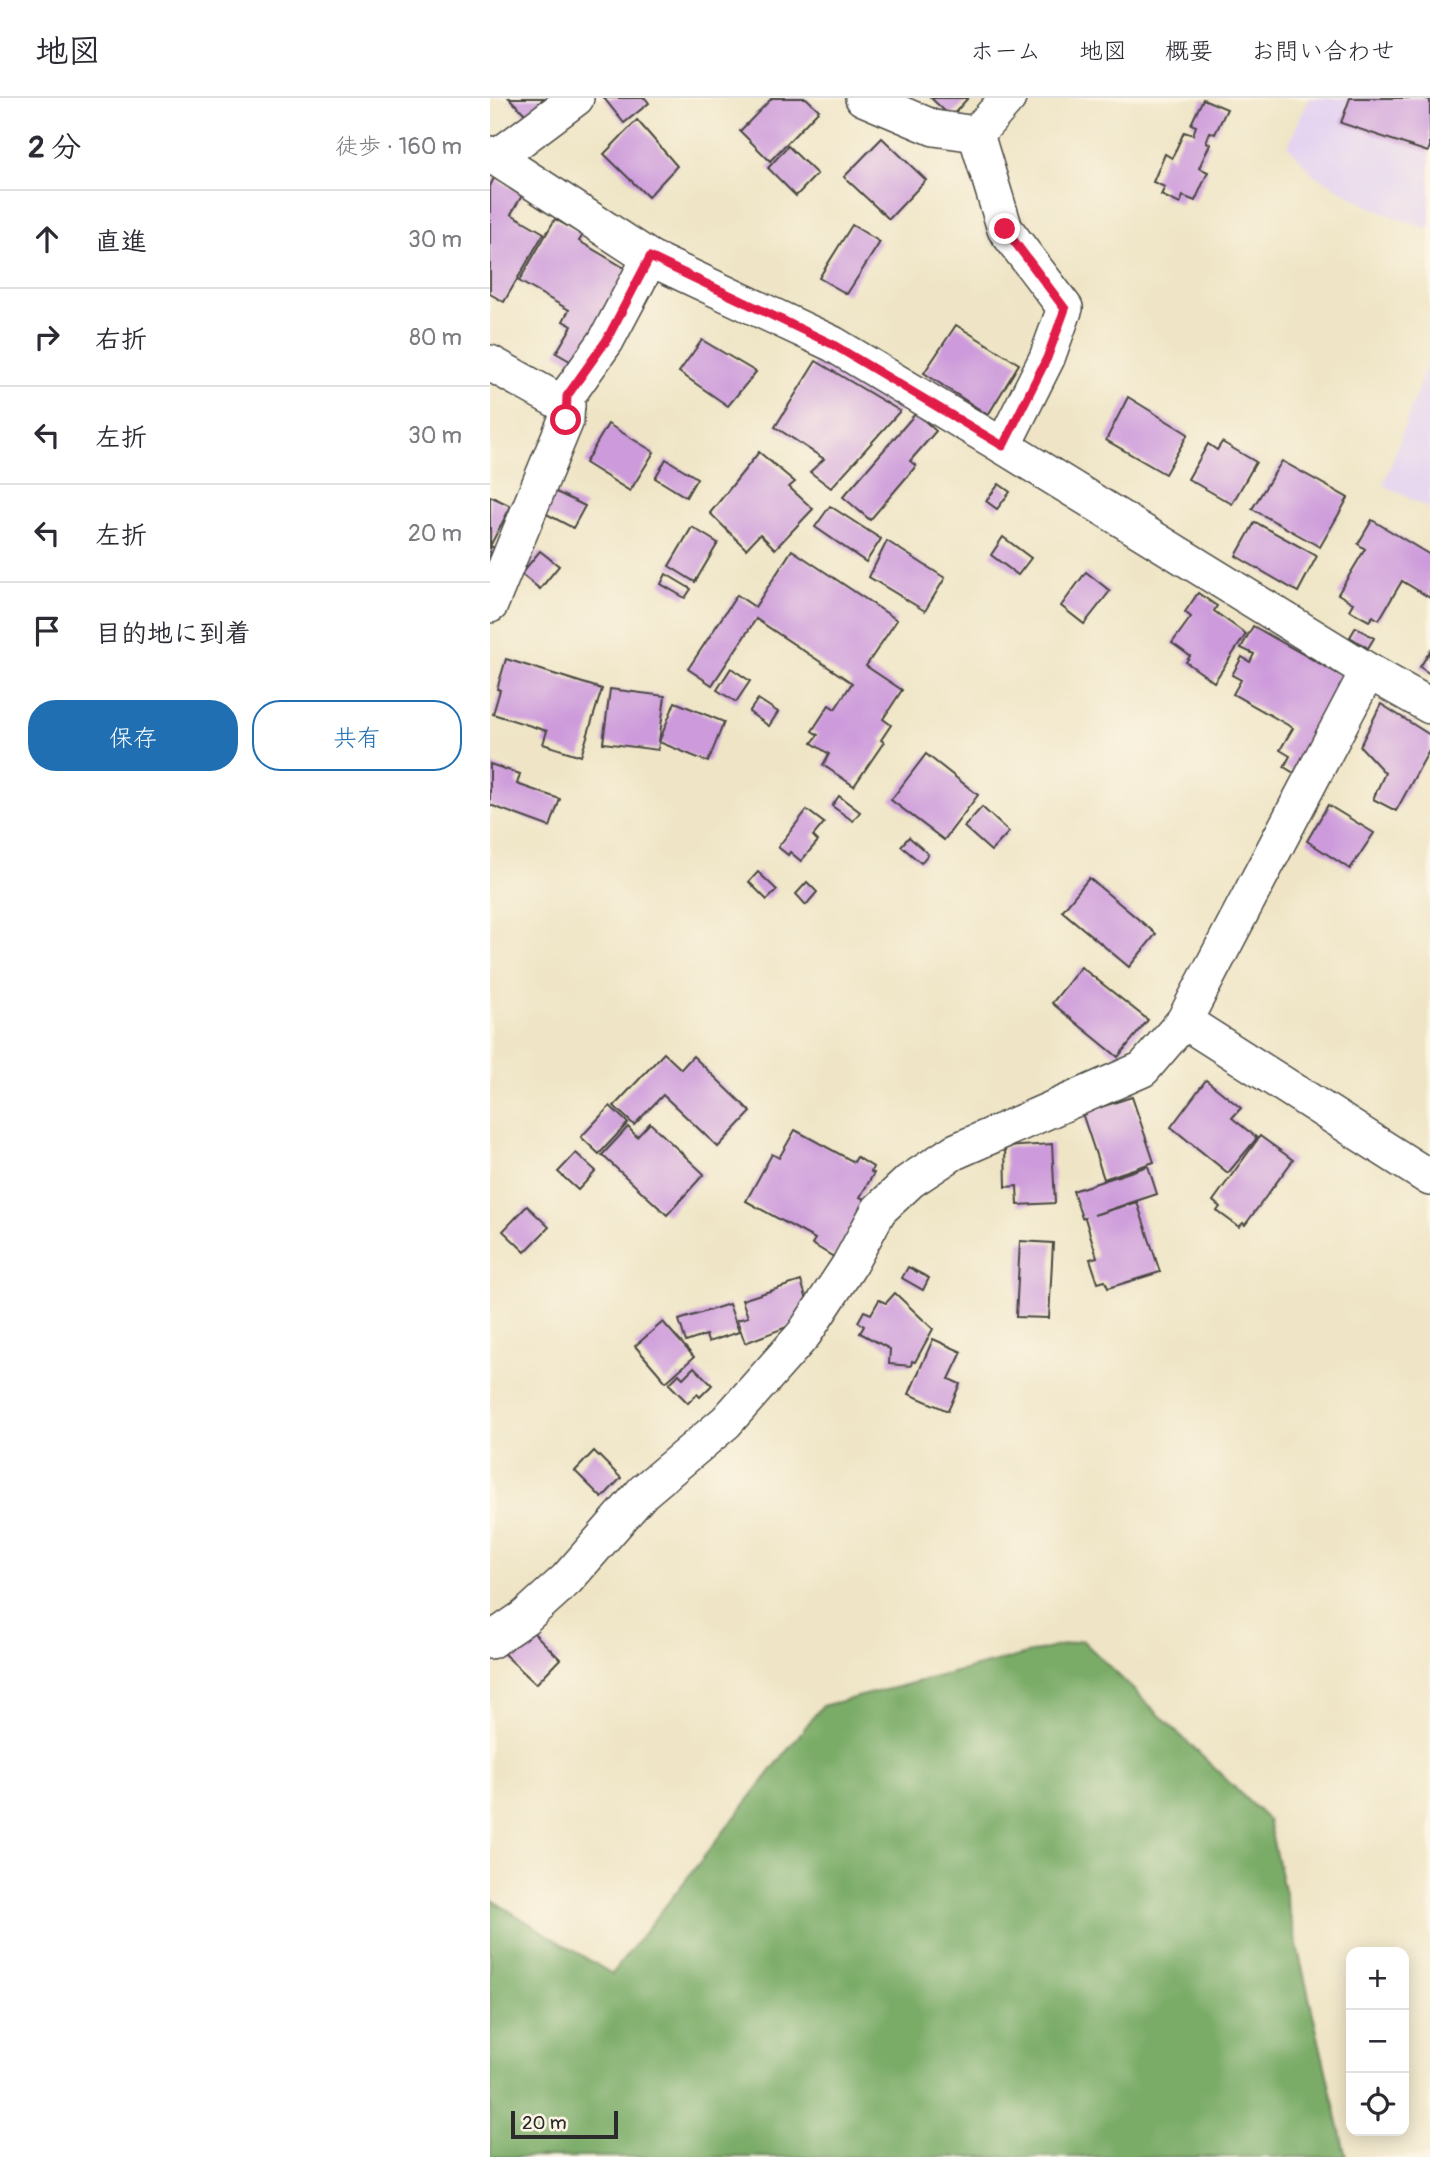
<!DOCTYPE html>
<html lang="ja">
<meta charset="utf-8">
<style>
:root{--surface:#fff;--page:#f2f2f3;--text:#2b2b33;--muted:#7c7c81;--line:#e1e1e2;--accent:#1f6fb2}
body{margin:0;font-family:Pangolin,"Klee One",sans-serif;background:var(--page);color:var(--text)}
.controls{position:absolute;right:21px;bottom:21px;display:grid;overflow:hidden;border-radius:14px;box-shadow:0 4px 18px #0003}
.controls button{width:63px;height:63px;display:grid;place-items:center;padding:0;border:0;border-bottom:2px solid var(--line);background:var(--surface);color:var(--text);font:35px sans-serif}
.scale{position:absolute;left:21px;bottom:18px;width:107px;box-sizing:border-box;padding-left:7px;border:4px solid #2b2b2b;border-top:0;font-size:19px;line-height:24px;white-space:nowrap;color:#2b2b2b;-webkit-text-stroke:5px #fcf5e5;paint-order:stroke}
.stop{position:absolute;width:21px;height:21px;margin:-16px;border:5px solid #e11d48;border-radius:50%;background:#fff}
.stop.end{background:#e11d48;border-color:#fff;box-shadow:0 2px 7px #0008}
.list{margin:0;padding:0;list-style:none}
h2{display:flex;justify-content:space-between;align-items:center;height:91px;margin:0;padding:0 28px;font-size:30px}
h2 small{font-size:23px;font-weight:400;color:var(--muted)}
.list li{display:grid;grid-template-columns:46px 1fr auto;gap:21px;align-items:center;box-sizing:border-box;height:98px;padding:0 28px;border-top:2px solid var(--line)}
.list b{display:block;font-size:26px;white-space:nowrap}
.list em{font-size:23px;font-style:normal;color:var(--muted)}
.actions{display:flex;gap:14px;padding:21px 28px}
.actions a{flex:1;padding:16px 0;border:2px solid var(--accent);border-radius:28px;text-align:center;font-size:24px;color:var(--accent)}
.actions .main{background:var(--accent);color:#fff}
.icon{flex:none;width:38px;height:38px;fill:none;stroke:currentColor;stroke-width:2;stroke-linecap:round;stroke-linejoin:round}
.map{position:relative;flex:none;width:940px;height:2059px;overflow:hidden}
header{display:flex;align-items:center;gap:42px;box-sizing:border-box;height:98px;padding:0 35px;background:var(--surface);border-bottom:2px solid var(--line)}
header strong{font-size:33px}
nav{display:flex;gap:38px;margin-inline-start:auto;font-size:24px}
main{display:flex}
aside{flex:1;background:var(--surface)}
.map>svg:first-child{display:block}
</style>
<header>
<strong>地図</strong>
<nav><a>ホーム</a><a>地図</a><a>概要</a><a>お問い合わせ</a></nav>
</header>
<main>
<aside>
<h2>2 分<small>徒歩 · 160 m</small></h2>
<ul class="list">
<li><svg class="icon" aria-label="ahead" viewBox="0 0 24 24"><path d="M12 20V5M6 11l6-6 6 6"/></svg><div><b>直進</b></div><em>30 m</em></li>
<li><svg class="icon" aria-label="right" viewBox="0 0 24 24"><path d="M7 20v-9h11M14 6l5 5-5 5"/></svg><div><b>右折</b></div><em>80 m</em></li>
<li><svg class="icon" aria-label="left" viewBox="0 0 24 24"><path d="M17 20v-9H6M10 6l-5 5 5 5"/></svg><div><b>左折</b></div><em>30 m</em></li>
<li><svg class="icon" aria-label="left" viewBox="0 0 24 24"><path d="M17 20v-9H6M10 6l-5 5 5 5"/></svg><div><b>左折</b></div><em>20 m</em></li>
<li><svg class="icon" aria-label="arrive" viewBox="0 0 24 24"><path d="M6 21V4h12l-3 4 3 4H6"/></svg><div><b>目的地に到着</b></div></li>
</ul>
<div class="actions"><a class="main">保存</a><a>共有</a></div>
</aside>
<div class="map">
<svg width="940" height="2059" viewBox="0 0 940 2059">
<rect width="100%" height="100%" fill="#fcf5e5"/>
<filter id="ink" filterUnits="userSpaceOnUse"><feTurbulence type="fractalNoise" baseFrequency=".0143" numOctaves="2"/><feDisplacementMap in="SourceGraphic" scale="14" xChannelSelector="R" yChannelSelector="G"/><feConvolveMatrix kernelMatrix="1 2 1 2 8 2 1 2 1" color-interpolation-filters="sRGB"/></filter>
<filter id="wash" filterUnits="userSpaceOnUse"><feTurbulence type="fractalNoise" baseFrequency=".00686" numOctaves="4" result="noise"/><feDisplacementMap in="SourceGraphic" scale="28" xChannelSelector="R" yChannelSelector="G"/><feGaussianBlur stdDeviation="1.57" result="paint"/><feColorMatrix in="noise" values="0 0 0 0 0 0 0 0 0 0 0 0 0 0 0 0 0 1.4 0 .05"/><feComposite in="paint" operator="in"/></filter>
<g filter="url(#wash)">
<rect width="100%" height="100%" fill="#efe5c6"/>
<g fill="#e4d3f1">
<polygon points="819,0 940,0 940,131 906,120 877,107 823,76 798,48"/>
<polygon points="940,256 940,411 894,387"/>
</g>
<polygon fill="#7aac67" stroke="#526c49" stroke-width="2" points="592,1542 778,1722 856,2059 0,2059 0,1801 122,1876 332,1608"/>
<g id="blocks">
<g fill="#cd9bdb">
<polygon points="19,0 54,0 37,18"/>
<polygon points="114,0 155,0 159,5 134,25"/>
<polygon points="282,0 316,0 329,12 280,63 250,33"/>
<polygon points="441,0 478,0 461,19"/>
<polygon points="860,0 934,0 940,2 940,48 938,54 851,25"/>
<polygon points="713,1 737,11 725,36 720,34 716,44 720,46 709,70 718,74 705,103 693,98 690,106 671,97 675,89 663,84 675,56 682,60 694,34 703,37 706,28 701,26"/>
<polygon points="147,22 187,68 158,99 114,56"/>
<polygon points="392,40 436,82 399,121 354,79"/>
<polygon points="298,48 327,76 306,98 278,70"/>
<polygon points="4,80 33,96 21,116 54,135 14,204 0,196 0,88"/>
<polygon points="65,121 93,137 89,143 143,175 87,267 66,255 82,228 73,223 79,212 29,183"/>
<polygon points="362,127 390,144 357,196 329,180"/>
<polygon points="466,227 529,266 498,317 434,275"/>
<polygon points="212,242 266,274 238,308 189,274"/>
<polygon points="326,263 410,313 341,390 320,374 334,361 285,329"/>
<polygon points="638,299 698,336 675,376 616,342"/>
<polygon points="426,315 446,333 420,363 426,368 380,422 353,399"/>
<polygon points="118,326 164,354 140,393 95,365"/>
<polygon points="732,344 766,364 742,406 698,381 718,346 727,352"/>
<polygon points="269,354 305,384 299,389 323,411 285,451 270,436 256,451 220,415"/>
<polygon points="176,361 207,380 196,399 165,380"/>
<polygon points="792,363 858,400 830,449 762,411"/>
<polygon points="509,386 520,394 507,411 496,403"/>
<polygon points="60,391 95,408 83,430 49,412"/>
<polygon points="0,398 21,408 0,448 11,453 0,475"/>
<polygon points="340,408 391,441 376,464 325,429"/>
<polygon points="882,422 940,457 940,500 912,483 889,522 883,518 879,523 859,512 863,505 848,496 875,451 868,446"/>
<polygon points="765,424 827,458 808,494 746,458"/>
<polygon points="202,429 228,445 205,484 179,468"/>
<polygon points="513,439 541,460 528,477 501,457"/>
<polygon points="397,443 455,480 435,513 379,479"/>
<polygon points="302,452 407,522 376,568 412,592 393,621 401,627 391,642 394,644 364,688 333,667 339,656 322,645 328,637 322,633 339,607 345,611 362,585 266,521 222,587 198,571 247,497 265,509"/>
<polygon points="50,453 69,468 50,491 31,476"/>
<polygon points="596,474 620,493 594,526 571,508"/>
<polygon points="176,476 201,491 195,500 171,486"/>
<polygon points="708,495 727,508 724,513 756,536 724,584 696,564 700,558 682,545 701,519 695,514"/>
<polygon points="763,528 857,581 804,675 794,669 800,658 790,652 803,630 743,596 751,582 742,577 752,559 760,564 764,556 751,550"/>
<polygon points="866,529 884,540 878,550 860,539"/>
<polygon points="940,553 940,576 930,569"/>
<polygon points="16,561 112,591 91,658 53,646 57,633 3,616 10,592 7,591"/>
<polygon points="241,570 260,583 246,604 227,592"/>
<polygon points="120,591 175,598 168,652 113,645"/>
<polygon points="268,601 288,614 279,628 259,614"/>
<polygon points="185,604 234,624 218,664 169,644"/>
<polygon points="891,606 940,637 940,651 906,713 883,701 895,675 870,648"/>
<polygon points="436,656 488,697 454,742 401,702"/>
<polygon points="0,666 30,676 27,686 70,701 60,729 0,707"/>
<polygon points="349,698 370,714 363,723 342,708"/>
<polygon points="838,707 884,735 860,771 817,743"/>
<polygon points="492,709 519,734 501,753 474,729"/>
<polygon points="317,712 334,725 323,738 328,743 311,763 300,754 298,757 288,749"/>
<polygon points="419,739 438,756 431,765 411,748"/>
<polygon points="268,774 287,792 277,802 259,784"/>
<polygon points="599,780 666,836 639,869 572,813"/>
<polygon points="317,784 327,794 316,807 306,796"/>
<polygon points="591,869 658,922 628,959 562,905"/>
<polygon points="174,955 191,971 203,958 261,1014 228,1049 173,997 144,1027 124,1008"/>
<polygon points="716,982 751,1010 742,1020 767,1040 738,1075 681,1029"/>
<polygon points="642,999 664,1064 614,1081 592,1015"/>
<polygon points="120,1008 138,1025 109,1056 91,1039"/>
<polygon points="160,1025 214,1076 177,1117 112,1057 138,1029 147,1039"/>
<polygon points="305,1032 364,1064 367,1059 383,1069 381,1074 384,1075 370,1099 376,1102 344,1159 322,1146 325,1141 256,1103 282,1056 289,1060"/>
<polygon points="770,1038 803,1062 755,1127 753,1125 749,1129 727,1113 730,1109 723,1103"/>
<polygon points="562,1046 565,1105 528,1107 527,1088 516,1089 515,1049"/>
<polygon points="86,1055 106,1073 88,1092 68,1074"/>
<polygon points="658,1068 667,1096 604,1117 647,1104 670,1174 618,1190 615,1183 608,1185 600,1161 607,1159 595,1120 592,1120 583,1093"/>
<polygon points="37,1108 59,1129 35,1154 13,1133"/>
<polygon points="530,1143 563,1145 559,1220 526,1219"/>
<polygon points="418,1169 439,1180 433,1192 412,1180"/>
<polygon points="311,1183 319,1208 302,1227 255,1245 247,1222 258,1219 252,1202"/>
<polygon points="405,1195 443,1231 425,1264 422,1263 421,1268 399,1266 400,1251 370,1235 374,1228 368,1224 374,1213 381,1216 389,1202 396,1205"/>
<polygon points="239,1206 249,1234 218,1244 216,1237 196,1244 189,1222"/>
<polygon points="173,1224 204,1259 176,1284 145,1248"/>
<polygon points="443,1241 472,1254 459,1281 470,1286 458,1313 419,1296"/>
<polygon points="204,1269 222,1287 210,1299 207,1296 198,1305 179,1286 189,1276 193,1280"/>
<polygon points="104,1353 131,1380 112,1400 85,1373"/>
<polygon points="38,1529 70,1561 46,1586 13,1555"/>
</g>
</g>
</g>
<g filter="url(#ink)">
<use href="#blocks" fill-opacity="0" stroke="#484742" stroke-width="2"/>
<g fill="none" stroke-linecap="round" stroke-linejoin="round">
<defs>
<g id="street">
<polyline points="373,0 444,30 486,36"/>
<polyline points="0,56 160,160 343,246 513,348 878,573 940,608"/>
<polyline points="6,60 86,0"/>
<polyline points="0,265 77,308"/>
<polyline points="513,348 557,260 575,210 515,131 486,36 518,0"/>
<polyline points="0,507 76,322 77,298 116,243 160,160"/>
<polyline points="694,923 940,1080"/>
<polyline points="0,1543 35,1519 77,1481 153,1394 236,1324 314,1236 358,1169 389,1112 420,1083 464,1054 653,971 694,923 878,573"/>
</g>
</defs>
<use href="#street" stroke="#484742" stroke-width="38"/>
<use href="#street" stroke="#fff" stroke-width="35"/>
</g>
</g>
<g fill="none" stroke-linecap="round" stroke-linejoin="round" filter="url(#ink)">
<polyline stroke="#e11d48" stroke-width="9" points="76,322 77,298 116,243 160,159 342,246 513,348 557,260 575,211 515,131"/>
</g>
</svg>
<div class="controls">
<button>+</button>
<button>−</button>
<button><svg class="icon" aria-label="locate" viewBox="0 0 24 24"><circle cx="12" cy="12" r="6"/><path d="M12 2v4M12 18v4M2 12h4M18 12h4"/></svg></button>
</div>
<div class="scale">20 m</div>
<div class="stop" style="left:76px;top:322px"></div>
<div class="stop end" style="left:515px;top:131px"></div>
</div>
</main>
